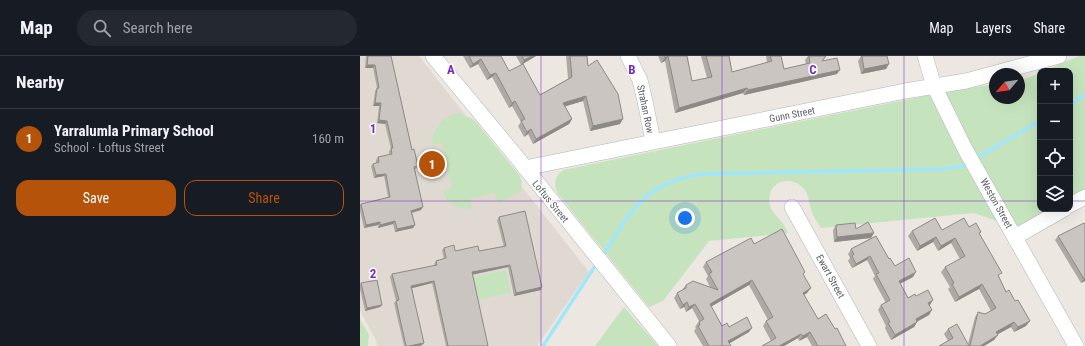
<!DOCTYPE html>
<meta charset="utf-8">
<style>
:root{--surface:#171b24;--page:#242831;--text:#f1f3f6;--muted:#9ea1a6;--line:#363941;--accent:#b45309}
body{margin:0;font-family:"Roboto Condensed",sans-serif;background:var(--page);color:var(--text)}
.controls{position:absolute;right:12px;top:12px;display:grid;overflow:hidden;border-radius:8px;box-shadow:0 4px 16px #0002}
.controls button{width:36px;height:36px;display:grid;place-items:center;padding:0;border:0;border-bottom:1px solid var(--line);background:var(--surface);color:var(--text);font:20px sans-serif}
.compass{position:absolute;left:629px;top:12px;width:36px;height:36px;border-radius:50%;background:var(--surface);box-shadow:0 4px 16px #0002;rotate:241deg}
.you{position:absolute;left:325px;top:162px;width:14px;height:14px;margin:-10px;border:3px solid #fff;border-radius:50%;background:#1a73e8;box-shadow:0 0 0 6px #1a73e833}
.badge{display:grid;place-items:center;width:26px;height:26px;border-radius:50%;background:var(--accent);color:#fff;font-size:13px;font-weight:700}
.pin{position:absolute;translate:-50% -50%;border:2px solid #fff;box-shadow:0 1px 4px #0006}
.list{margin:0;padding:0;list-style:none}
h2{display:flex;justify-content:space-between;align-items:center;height:52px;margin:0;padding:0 16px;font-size:17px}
h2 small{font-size:13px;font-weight:400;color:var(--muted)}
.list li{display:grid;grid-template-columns:26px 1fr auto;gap:12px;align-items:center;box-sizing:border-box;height:60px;padding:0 16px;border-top:1px solid var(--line)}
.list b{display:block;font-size:15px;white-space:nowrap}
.list p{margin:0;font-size:13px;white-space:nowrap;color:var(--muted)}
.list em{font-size:13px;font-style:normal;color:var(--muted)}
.actions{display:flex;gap:8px;padding:12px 16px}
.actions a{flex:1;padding:9px 0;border:1px solid var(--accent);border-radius:12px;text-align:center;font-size:14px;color:var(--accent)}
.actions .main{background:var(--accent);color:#fff}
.icon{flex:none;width:22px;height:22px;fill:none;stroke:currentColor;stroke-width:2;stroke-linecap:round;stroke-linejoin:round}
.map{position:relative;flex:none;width:725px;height:290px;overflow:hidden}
header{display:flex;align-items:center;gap:24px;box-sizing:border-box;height:56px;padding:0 20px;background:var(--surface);border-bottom:1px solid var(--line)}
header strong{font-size:19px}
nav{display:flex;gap:22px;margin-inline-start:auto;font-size:14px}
.search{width:280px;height:36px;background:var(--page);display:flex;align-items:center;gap:10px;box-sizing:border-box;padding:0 14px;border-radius:22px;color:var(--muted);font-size:15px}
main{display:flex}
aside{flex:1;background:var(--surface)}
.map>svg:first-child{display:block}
</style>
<header>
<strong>Map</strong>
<div class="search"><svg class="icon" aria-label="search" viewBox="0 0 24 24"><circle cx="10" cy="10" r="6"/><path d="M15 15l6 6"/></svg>Search here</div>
<nav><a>Map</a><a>Layers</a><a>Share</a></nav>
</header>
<main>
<aside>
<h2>Nearby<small></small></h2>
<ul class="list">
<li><span class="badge">1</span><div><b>Yarralumla Primary School</b><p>School · Loftus Street</p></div><em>160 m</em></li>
</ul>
<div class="actions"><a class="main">Save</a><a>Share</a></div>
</aside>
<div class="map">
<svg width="725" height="290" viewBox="0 0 725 290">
<rect width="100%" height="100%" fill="#ece8e1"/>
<polygon fill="#dfd9d2" points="0,0 59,0 229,216 177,290 17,290 16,284 0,255"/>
<g fill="#c5e4be">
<polygon points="719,0 725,0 725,135 710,144 710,15 684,15"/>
<path d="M680,17V153H694L659,173L614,157L461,172C458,167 454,162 452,156C448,148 450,140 444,133C431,118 405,125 410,149C411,155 416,159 420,164C424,168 426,173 428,177L349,185L303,245L289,251L198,138C193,128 195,120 203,114L584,36L635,28V42H659V25Z"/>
<path d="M101,57L103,60L111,62L116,66L160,120L162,126L161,131L162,133L159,136L138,147L134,137L110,143L112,152C101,156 83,147 84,134L92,132L82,87L74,89L72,88C72,71 85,58 101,57Z"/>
<polygon points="146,214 151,237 117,244 112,221"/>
<polygon points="264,251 298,290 235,290"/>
<polygon points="0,263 9,279 8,290 0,290"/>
</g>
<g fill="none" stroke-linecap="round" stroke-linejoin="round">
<g stroke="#a0e7fd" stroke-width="3.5">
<polyline points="710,48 725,39"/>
<polyline points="615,103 680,65"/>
<path d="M242,201C272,154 284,125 345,118L583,113L604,110L608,107"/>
<polyline points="183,290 237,207"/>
</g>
<defs>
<g id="minor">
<polyline points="73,0 155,99 309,290"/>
<polyline points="268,0 280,24 285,45 293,85"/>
<polyline points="565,0 574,30 605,93 716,290"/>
<polyline points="165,112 545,35 606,25 699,0"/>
<polyline points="710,149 725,141"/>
<polyline points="432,151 509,290"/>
<polyline points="655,181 704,153"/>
</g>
</defs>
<use href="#minor" stroke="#b2b5b9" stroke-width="16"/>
<use href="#minor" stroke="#fff" stroke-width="15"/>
</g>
<g fill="#aea9a5">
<polygon points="6,0 31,0 52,94 58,110 56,113 55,113 61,154 52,157 55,169 53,172 35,176 33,168 18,172 18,169 4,172 0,155 0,149 1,148 28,141 24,120 14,122 11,110 13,108 16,107 16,104 18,101 29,99 29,95 31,93 25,68 17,67 19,50 13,50 15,35 17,32 13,12 5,12"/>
<polygon points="103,0 141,0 149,15 180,39 208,23 206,0 227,0 228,10 260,68 230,75 223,45 205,50 212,63 209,68 173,88 168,78 164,81 158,70 161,66 152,50 149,52 132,21 127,24 118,8 110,12"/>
<polygon points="156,0 176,0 161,9"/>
<polygon points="298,0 327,0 332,25 347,22 341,0 369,0 372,16 407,7 406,0 421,0 424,13 446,8 445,4 448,0 466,0 462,5 477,18 384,39 383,37 315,57 305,5 301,7"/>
<polygon points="501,0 527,0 526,13 501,18 498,5"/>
<polygon points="139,161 181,234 154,240 148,211 112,219 128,290 86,290 72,227 52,232 62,289 59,290 44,290 34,247 36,245 30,221 32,218 75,210 74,208 76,205 84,203 82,194 84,192 95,195 119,195 144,191 137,164"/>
<polygon points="725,168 725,225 721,227 695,184 698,180"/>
<polygon points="476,169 496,173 511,182 535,210 553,221 540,228 548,242 556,240 570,249 569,249 569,259 557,266 554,271 531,284 525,272 526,270 518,254 521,249 526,247 513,223 515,220 507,204 492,212 488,205 490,202 488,198 491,193 511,182 474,186 473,174"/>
<polygon points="609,171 620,178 639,221 646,236 666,270 654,276 651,271 637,278 634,284 624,290 579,290 588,285 584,278 588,273 608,288 615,261 618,256 625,258 631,255 619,233 595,246 588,233 590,231 581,216 585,211 600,203 591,187 578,195 573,186 557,195 548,180 552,175 582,174"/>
<polygon points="394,188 445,216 443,219 447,237 444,239 458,263 475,273 486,290 452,290 447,281 439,285 438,282 424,290 402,290 411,285 403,270 406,265 408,264 389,229 351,250 362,270 389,276 369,287 371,290 343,290 334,275 336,272 335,271 339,265 332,252 326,256 324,251 320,253 314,242 317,237 322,234 326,229 350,231 346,223 348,220 343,211 346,206"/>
<polygon points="1,227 22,249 20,251 5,255 0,233 0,229"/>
</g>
<g fill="#8d8a86">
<polygon points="172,0 176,0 161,9 164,4"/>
<polygon points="308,0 305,5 301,7 305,2"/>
<polygon points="121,3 118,8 110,12 113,8"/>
<polygon points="529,8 526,13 501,18 504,13"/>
<polygon points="7,9 15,9 13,12 5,12"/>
<polygon points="480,14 477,18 384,39 388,34"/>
<polygon points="136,17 132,21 127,24 130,19"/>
<polygon points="387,32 383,37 315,57 319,52"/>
<polygon points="226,40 223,45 200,52 203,47"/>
<polygon points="155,45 152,50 149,52 152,47"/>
<polygon points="15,47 21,47 19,50 13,50"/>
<polygon points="212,63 209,68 173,88 176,83"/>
<polygon points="263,63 260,68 230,75 233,70"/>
<polygon points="19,64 27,65 25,68 17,67"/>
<polygon points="171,73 168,78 164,81 167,76"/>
<polygon points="26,118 24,120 14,122 16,119"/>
<polygon points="63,151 61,154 50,157 51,155"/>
<polygon points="35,165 33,168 18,172 20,169"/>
<polygon points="20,166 18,169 4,172 6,169"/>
<polygon points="55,169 53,172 35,176 37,173"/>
<polygon points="514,177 511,182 474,186 477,181"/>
<polygon points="576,181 573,186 557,195 560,190"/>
<polygon points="595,182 591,187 578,195 581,190"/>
<polygon points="510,200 507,204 492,212 496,208"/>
<polygon points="150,209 148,211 110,219 112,216"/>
<polygon points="556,216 553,221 535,230 539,225"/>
<polygon points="725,222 725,225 721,227 724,223"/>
<polygon points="392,224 389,229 347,253 350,248"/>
<polygon points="74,225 72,227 49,233 51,230"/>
<polygon points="622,228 619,233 595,246 599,241"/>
<polygon points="182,231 181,234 154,240 156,237"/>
<polygon points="451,232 447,237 440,241 443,237"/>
<polygon points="573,244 570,249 565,252 568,247"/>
<polygon points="327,246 324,251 320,253 323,249"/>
<polygon points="335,248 332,252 326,256 329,251"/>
<polygon points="22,249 20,251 5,255 7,252"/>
<polygon points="572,254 569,259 552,268 556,263"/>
<polygon points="670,265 666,270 654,276 658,271"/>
<polygon points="557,266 554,271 531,284 535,279"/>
<polygon points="654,266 651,271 633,281 636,276"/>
<polygon points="392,272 389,276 365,290 368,285"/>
<polygon points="450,276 447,281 439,285 443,280"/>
<polygon points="441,278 438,282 424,290 419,290"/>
<polygon points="638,279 634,284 624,290 620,290"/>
<polygon points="64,287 62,289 59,290 49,290"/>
</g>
<g fill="#cac5c0" stroke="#8d8a86">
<polygon points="8,0 31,0 52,94 54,93 58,110 54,111 63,151 51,155 55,169 37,173 35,165 20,169 20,166 6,169 1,148 30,141 26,118 16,119 13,108 19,106 18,101 32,98 31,92 33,92 27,65 19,64 21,47 15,47 17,32 19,32 15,9 7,9"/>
<polygon points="109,0 141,0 149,15 163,8 180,39 212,21 210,0 227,0 228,10 237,4 258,38 263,63 233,70 226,40 203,47 212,63 176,83 171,73 167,76 161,65 165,63 155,45 152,47 136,17 130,19 121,3 113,8"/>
<polygon points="162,0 172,0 164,4"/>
<polygon points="304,0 327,0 332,25 352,21 346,0 369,0 372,16 412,5 410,0 421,0 424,13 450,7 449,0 466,0 462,5 477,2 480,14 388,34 387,32 319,52 308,0 305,2"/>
<polygon points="502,0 527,0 529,8 504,13"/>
<polygon points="165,155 182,231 156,237 150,209 112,216 128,290 88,290 74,225 51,230 64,287 49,290 46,290 36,245 39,244 32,218 77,209 76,205 86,202 84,192 94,189 95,195 118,190 119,195 146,190 139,161"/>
<polygon points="575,162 582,174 604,162 609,171 616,167 621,176 619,177 642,217 638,219 646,236 649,234 655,245 658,244 670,265 658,271 654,266 636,276 638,279 620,290 610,290 618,256 625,258 636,252 622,228 599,241 592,228 594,227 585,211 605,200 595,182 581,190 576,181 560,190 552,175"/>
<polygon points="508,166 514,177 477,181 476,169 495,167 496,173"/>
<polygon points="724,167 725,168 725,222 724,223 698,180"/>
<polygon points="422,173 445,216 443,218 451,232 443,237 458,263 466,258 475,273 477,272 486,290 458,290 450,276 443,280 441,278 419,290 402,290 416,282 406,265 413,261 392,224 350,248 362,270 367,267 369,271 387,261 392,272 368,285 371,290 349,290 338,270 340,269 339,266 344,263 335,248 329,251 327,246 323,249 317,237 326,232 326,229 333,225 358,234 349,218 352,216 346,206 391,182 394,188"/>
<polygon points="516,180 529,203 530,202 535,210 549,202 556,216 539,225 548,242 555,238 556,240 568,234 573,244 568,247 572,254 556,263 557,266 535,279 528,267 530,266 521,249 530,244 516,218 519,217 510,200 496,208 492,200 494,198 491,193"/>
<polygon points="17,224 22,249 7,252 1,227"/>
<polygon points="597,268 609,290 579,290 593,282 588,273"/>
</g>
<path fill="none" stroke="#7b2cbf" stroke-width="1" stroke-opacity="0.55" d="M181,0V290M362,0V290M544,0V290M0,145H680M710,145H725"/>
<g text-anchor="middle" stroke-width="3" stroke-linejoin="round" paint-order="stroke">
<g font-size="10" fill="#5a5f62" stroke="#fff">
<text transform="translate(286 53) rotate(78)" y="4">Strahan Row</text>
<text transform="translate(432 58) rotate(-11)" y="4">Gunn Street</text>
<text transform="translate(191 145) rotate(51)" y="4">Loftus Street</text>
<text transform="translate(637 147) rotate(61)" y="4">Weston Street</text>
<text transform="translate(471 220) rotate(61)" y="4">Ewart Street</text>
</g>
</g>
<g font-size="13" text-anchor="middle" font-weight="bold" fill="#7b2cbf" stroke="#fff" stroke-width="3" stroke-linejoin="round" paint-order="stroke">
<text x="91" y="18">A</text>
<text x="272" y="18">B</text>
<text x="453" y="18">C</text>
<text x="13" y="77">1</text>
<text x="13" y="222">2</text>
</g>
</svg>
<div class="controls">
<button>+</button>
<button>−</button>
<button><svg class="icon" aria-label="locate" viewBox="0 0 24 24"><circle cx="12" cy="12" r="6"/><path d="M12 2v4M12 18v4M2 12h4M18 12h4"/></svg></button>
<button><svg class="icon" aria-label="layers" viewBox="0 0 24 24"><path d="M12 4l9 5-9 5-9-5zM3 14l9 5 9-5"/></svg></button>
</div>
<svg class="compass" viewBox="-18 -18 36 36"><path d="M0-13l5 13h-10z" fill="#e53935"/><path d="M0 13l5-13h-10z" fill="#9ea1a6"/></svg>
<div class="you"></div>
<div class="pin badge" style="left:72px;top:108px">1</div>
</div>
</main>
